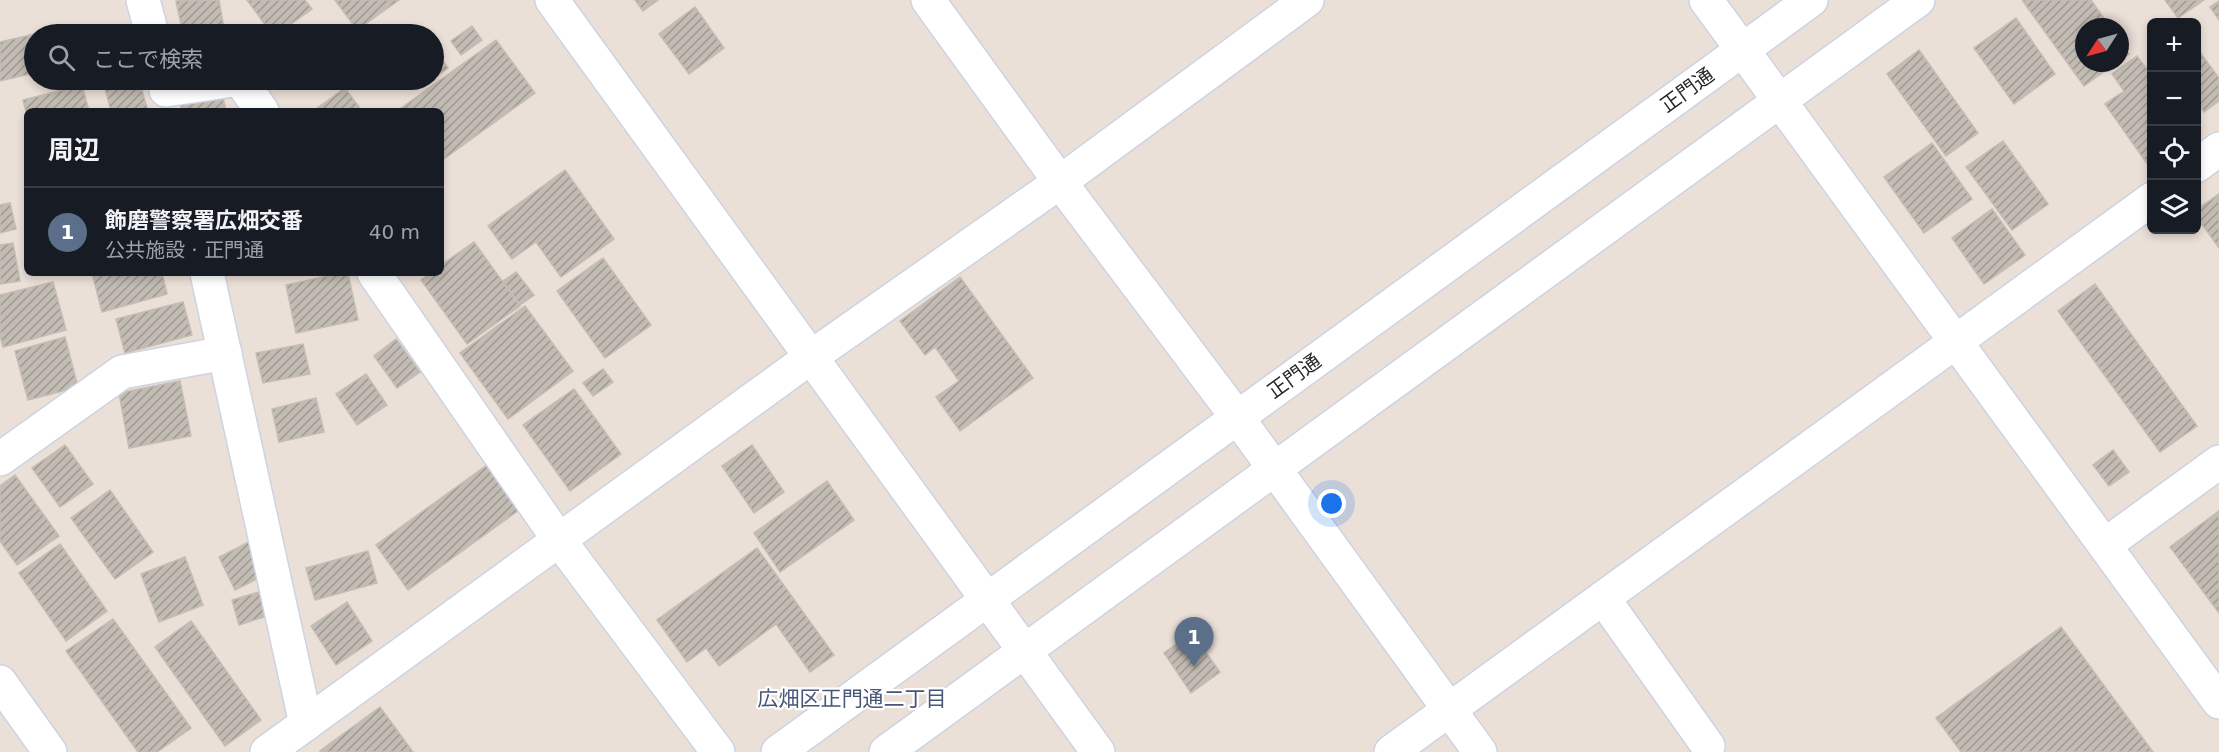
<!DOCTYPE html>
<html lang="ja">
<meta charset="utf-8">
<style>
:root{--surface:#171b24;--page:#20242c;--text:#f1f3f6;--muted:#9ea1a6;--line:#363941;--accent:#3071ff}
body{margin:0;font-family:"DejaVu Sans","Noto Sans JP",sans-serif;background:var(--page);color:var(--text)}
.controls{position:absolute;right:18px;top:18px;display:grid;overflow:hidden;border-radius:9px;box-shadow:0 3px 9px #0003}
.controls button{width:54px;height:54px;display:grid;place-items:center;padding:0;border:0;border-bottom:2px solid var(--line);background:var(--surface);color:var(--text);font:30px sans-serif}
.compass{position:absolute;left:2075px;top:18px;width:54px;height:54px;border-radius:50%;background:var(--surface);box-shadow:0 3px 9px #0003;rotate:234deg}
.you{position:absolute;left:1332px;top:504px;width:21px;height:21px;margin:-15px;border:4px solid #fff;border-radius:50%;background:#1a73e8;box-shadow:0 0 0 9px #1a73e833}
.badge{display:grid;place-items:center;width:39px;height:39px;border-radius:50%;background:var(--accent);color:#fff;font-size:20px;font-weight:700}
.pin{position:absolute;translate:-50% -50px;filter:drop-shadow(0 2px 3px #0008)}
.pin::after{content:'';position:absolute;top:32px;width:21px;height:18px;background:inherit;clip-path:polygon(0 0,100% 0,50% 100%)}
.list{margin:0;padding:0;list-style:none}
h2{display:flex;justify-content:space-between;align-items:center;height:78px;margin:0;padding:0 24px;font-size:26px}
h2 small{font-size:20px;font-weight:400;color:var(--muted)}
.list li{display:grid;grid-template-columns:39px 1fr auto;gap:18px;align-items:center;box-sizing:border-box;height:90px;padding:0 24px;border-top:2px solid var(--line)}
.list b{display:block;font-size:22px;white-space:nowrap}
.list p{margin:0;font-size:20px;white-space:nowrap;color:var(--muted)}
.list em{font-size:20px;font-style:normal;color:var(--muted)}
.icon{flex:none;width:33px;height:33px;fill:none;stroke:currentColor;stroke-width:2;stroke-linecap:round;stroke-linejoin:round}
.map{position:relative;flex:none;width:2219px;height:752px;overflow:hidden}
.search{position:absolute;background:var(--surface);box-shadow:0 3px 9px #0003;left:24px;top:24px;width:420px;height:66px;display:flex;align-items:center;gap:15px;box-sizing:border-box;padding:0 21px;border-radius:33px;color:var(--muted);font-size:22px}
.panel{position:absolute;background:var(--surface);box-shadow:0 3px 9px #0003;left:24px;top:108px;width:420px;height:168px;border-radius:9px}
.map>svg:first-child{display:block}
</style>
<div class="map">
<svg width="2219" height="752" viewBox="0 0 2219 752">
<defs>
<pattern id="building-hatch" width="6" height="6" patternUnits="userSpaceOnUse" patternTransform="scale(1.5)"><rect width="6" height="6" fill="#c2bcb4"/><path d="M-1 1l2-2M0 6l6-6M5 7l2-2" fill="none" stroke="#9e9992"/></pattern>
</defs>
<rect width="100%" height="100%" fill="#ebe0d8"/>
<g fill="url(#building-hatch)" stroke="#c6bcb2" stroke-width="1.5">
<polygon points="219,0 225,34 183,34 176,1"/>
<polygon points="247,0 305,0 312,9 277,34 272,34"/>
<polygon points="335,0 399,0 357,30"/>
<polygon points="635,0 658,0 643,11"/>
<polygon points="2022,0 2091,0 2110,27 2084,27 2084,63 2116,63 2084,86"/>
<polygon points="2165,0 2204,0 2178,18"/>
<polygon points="2219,1 2219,20 2210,7"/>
<polygon points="695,7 724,48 689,74 659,34"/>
<polygon points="2016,18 2055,74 2014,104 1974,48"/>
<polygon points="472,26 482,40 461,55 451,41"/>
<polygon points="57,29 58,34 34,34 34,73 0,81 0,42"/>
<polygon points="496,40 535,93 441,161 441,111 397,111"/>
<polygon points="2120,42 2129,54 2120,60"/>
<polygon points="2196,47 2219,78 2219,101 2204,112 2196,101"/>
<polygon points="434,48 448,68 434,78"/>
<polygon points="1919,50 1978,133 1946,156 1887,74"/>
<polygon points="2137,56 2152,76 2152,163 2148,165 2105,104 2124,91 2112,74"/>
<polygon points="124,80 139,80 148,111 111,111 104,85"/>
<polygon points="412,80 431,80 418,88"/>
<polygon points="82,85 89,111 27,111 27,116 23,100"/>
<polygon points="345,88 362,111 313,111"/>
<polygon points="222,93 226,111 182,111 180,102"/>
<polygon points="2003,141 2048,204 2012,230 1966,167"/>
<polygon points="1932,143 1972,199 1924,233 1884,177"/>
<polygon points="565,170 614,239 561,277 536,242 512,259 488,226"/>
<polygon points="2219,194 2219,248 2196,216 2196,210"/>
<polygon points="10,203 16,229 0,233 0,205"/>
<polygon points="1992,209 2025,255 1984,284 1952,238"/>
<polygon points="474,242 520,306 467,344 421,280 431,273 441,273 441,265"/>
<polygon points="13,243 20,281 0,284 0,245"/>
<polygon points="603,258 651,325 605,358 557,291"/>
<polygon points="516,272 534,295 520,305 503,281"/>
<polygon points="92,273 162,273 167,294 102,312"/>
<polygon points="341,273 348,273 358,320 296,333 286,285"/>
<polygon points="960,277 1033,378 960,431 936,397 959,381 935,347 925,355 900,321"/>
<polygon points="53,282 66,330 3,347 0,336 0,295"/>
<polygon points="2095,284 2197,426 2160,452 2058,311"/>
<polygon points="183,302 192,335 125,353 116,319"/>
<polygon points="525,306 573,371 508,419 460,353"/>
<polygon points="65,337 78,387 28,400 15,351"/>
<polygon points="396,339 420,372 397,388 374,356"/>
<polygon points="303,344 310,374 263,383 256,353"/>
<polygon points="603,369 613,382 593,396 583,383"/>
<polygon points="366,374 387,405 357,425 336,394"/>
<polygon points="180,381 191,436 129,448 119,393"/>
<polygon points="574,389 621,454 570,491 523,425"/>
<polygon points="316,398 324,432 279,442 272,409"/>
<polygon points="65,445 93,484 60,507 32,468"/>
<polygon points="752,445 784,492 754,513 722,466"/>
<polygon points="2113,450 2129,472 2109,486 2093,465"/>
<polygon points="487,465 519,510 408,590 376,545"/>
<polygon points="15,475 59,536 17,565 0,541 0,486"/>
<polygon points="827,481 854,520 780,572 754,533"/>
<polygon points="110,490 153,552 115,579 71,518"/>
<polygon points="2219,511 2219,613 2170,547"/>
<polygon points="249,542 265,575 235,590 219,557"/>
<polygon points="60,544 107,611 66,641 19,573"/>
<polygon points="757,548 834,655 810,672 776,624 719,666 706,648 687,662 657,620"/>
<polygon points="368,551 377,583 315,600 306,568"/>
<polygon points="185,557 203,605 159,622 141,574"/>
<polygon points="259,592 267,616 239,625 232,600"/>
<polygon points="347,602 372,641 336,665 311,626"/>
<polygon points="113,619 191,728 157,752 138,752 66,651"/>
<polygon points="191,621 261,720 225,746 155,647"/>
<polygon points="2061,627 2153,752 1961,752 1936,718"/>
<polygon points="1192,633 1220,672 1191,693 1164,653"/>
<polygon points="380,707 413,752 320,752 320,751"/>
</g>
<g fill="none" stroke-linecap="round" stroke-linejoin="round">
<defs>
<g id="minor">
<polyline points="143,0 152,34"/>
<polyline points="552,0 811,357 1060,182 1307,0"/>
<polyline points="928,0 1060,182 1237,417 1480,752"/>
<polyline points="1706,0 2219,702"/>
<polyline points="240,80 262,111"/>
<polyline points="166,90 233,80"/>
<polyline points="2196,166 2219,149"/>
<polyline points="207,273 306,724"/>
<polyline points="374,273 559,540 718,752"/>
<polyline points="0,459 122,372 225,353"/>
<polyline points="2105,545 2219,462"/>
<polyline points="1603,598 1708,746"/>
<polyline points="0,682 50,752"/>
<polyline points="1391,752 2152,199"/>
</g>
<g id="tertiary">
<polyline points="267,752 811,357 1098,752"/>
<polyline points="778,752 1811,0"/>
<polyline points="886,752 1918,0"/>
</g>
</defs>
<use href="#minor" stroke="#cdd3e1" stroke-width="36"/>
<use href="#tertiary" stroke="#cdd3e1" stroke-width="36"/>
<use href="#minor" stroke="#fff" stroke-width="33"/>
<use href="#tertiary" stroke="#fff" stroke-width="33"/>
</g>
<g text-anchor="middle" stroke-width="4.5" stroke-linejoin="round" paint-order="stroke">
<g font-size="20" fill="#272727" stroke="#fff">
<text transform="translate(1687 90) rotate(-36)" y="7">正門通</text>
<text transform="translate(1294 376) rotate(-36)" y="7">正門通</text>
</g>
<g font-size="21" fill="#475679" stroke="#fff">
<text x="852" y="706">広畑区正門通二丁目</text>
</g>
</g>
</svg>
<div class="controls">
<button>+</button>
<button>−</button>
<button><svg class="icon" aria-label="locate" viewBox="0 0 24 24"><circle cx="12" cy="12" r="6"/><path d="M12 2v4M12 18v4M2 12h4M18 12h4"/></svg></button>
<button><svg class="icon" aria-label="layers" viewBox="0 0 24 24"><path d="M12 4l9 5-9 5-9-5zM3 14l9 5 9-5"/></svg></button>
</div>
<svg class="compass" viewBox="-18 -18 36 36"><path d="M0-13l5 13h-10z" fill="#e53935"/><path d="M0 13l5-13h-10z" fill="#9ea1a6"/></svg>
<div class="you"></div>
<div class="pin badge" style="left:1194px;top:667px;background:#5c6f8a">1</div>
<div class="search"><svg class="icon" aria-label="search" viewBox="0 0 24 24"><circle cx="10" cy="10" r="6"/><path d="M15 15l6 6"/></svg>ここで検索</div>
<section class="panel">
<h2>周辺<small></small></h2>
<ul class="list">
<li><span class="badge" style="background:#5c6f8a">1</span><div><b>飾磨警察署広畑交番</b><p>公共施設 · 正門通</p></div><em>40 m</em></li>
</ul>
</section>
</div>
